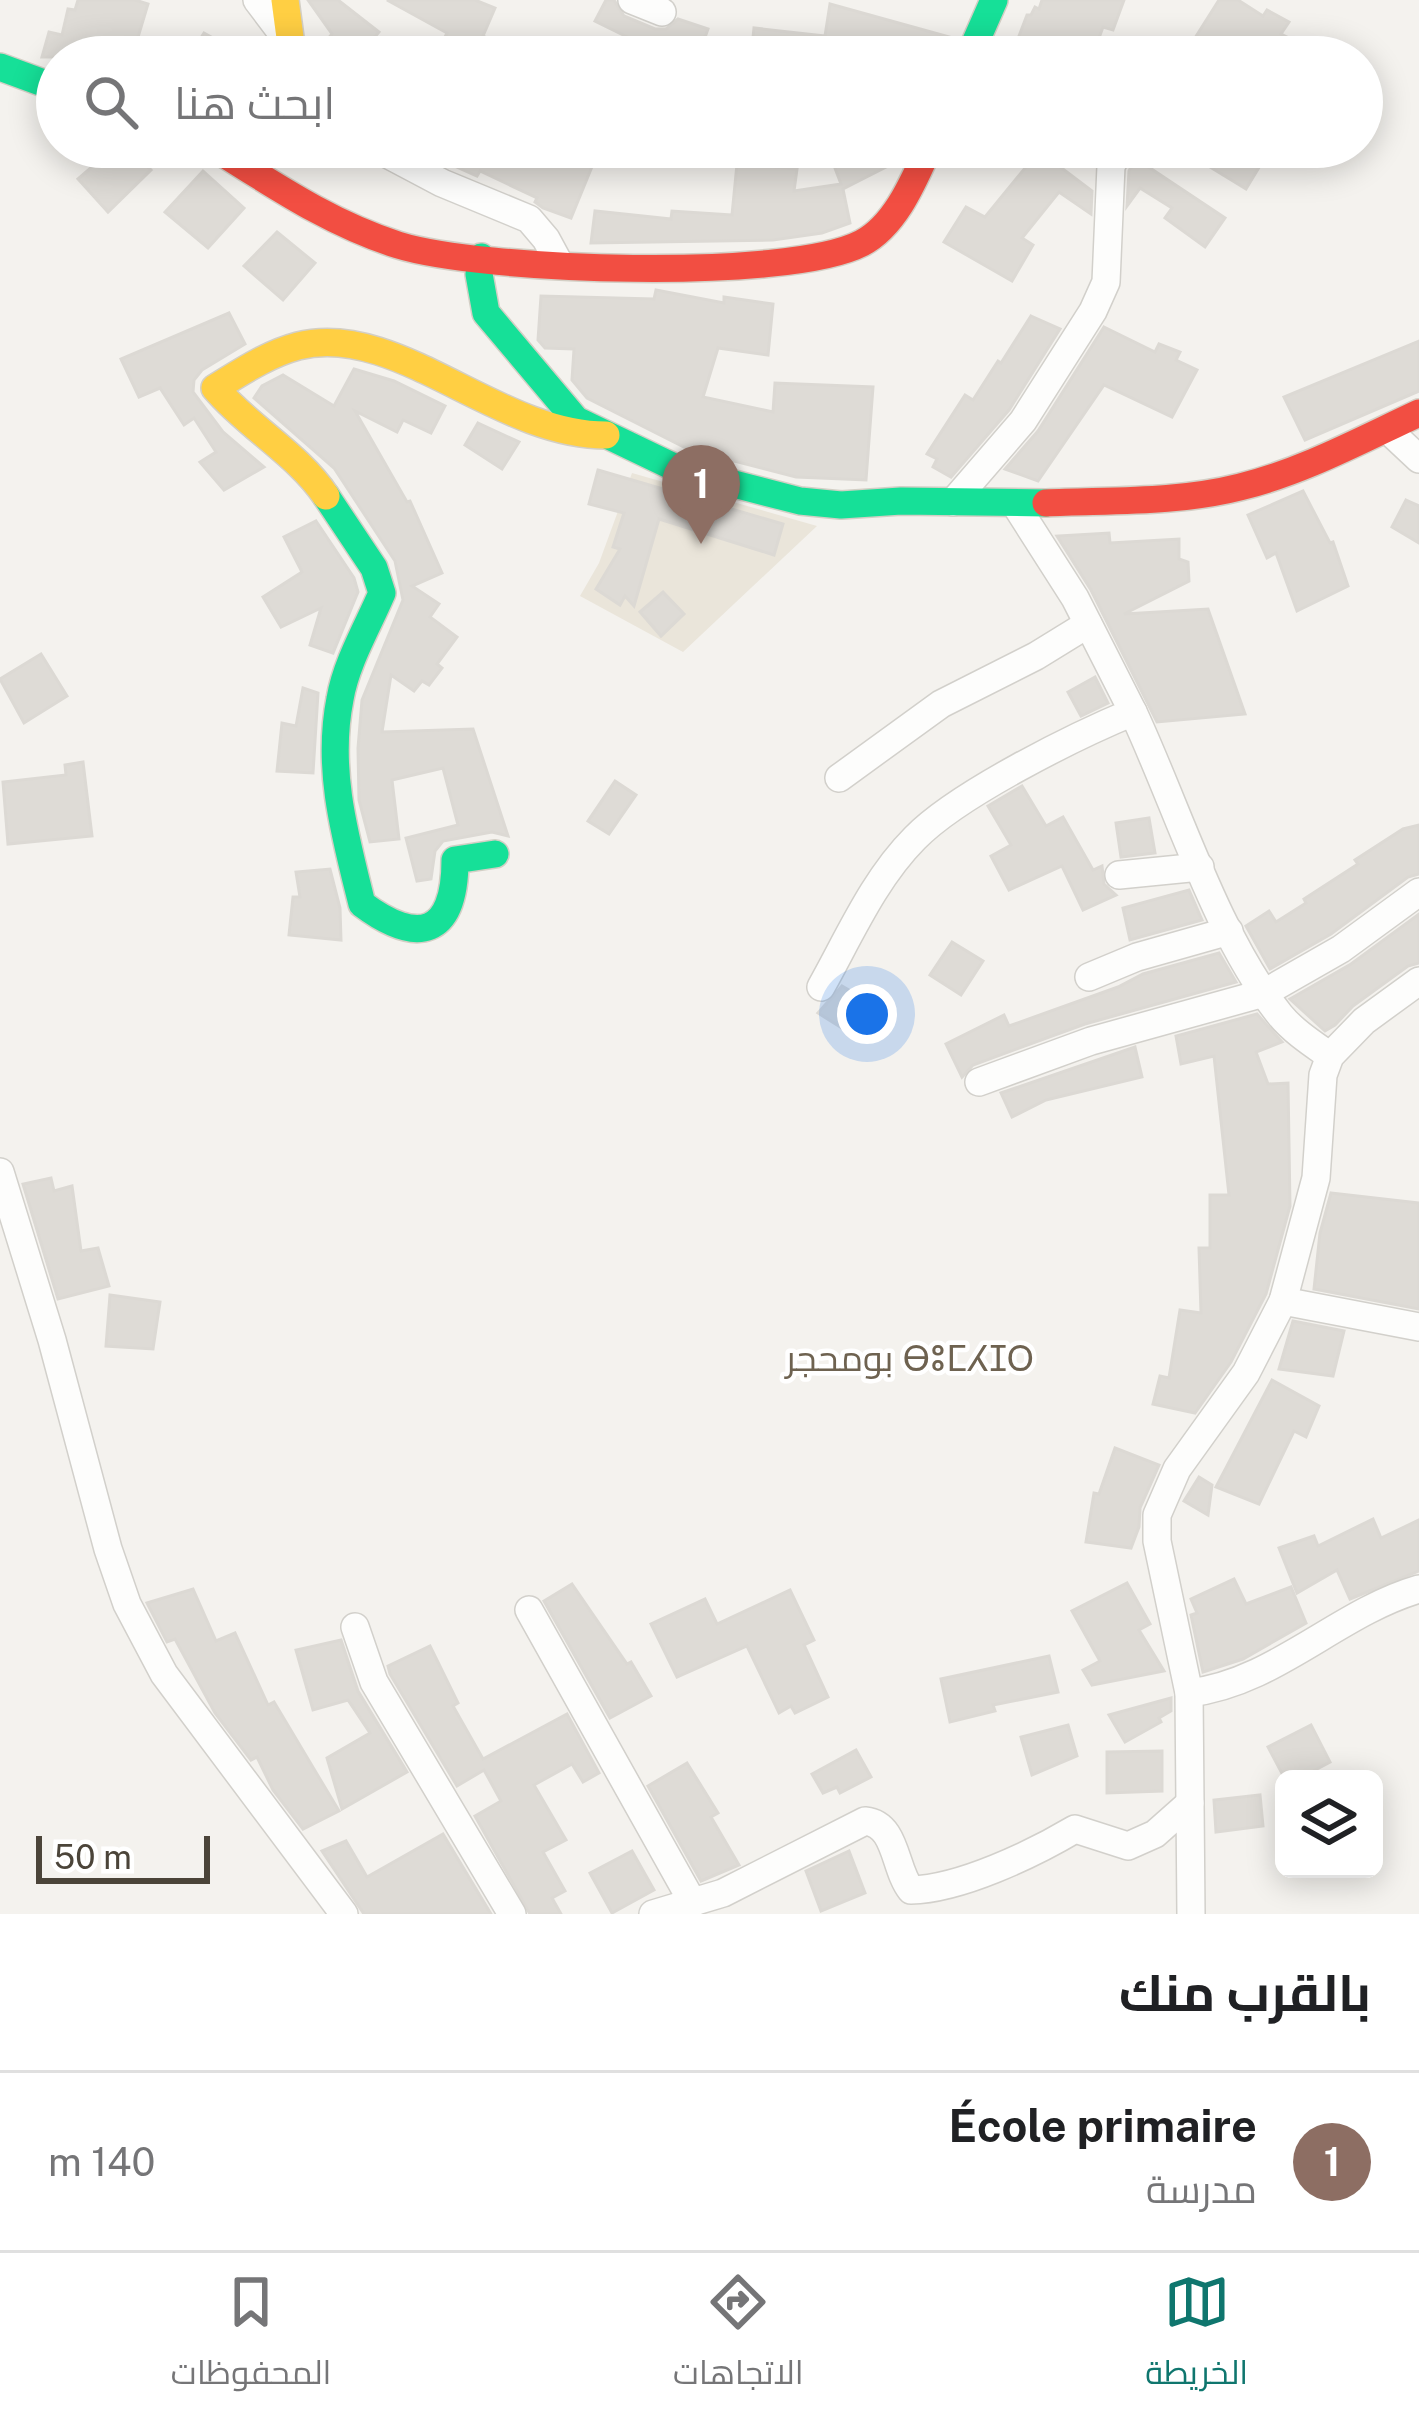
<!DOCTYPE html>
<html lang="ar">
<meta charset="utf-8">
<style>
:root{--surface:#fff;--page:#f2f2f2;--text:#202124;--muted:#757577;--line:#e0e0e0;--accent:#0f766e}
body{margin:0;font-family:"Public Sans",Cairo,"Noto Sans Tifinagh",sans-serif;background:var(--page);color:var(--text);direction:rtl}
.controls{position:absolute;right:36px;bottom:36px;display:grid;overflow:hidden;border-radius:18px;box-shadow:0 6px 30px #0003}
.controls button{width:108px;height:108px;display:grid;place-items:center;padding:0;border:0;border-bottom:3px solid var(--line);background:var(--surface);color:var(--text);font:60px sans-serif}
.scale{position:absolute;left:36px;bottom:30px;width:174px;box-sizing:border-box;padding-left:12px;border:6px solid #4b4439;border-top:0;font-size:33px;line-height:42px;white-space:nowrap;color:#4b4439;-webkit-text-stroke:9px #fff;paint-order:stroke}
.you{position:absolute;left:867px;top:1014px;width:42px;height:42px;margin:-30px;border:9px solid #fff;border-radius:50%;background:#1a73e8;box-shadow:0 0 0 18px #1a73e833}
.badge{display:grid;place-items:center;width:78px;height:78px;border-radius:50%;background:var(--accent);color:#fff;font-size:39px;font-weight:700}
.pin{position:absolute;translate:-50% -99px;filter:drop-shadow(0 3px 6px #0008)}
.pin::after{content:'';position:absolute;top:63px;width:42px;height:36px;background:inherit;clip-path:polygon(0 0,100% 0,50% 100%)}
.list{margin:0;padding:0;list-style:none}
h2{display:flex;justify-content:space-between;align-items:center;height:156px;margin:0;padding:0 48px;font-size:51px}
h2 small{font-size:39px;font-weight:400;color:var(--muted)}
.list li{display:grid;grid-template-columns:78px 1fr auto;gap:36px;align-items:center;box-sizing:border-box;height:180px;padding:0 48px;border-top:3px solid var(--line)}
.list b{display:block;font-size:45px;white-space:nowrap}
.list p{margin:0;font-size:39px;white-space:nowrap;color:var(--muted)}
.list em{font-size:39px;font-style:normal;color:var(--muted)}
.icon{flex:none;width:66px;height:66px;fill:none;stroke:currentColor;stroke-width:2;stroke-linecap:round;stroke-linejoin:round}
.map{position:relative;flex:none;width:1419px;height:1914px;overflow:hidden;direction:ltr}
.search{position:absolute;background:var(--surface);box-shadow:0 6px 30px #0003;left:36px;right:36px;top:36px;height:132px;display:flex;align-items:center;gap:30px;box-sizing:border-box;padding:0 42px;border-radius:66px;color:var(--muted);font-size:45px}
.sheet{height:336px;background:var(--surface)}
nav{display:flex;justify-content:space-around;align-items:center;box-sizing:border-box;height:168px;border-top:3px solid var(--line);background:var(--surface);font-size:33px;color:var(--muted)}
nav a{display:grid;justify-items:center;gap:6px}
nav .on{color:var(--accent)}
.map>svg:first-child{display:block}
</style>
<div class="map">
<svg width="1419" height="1914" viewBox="0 0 1419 1914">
<rect width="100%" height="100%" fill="#f4f2ee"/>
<polygon fill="#eae5da" points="632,473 817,526 683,652 580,596 599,563"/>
<g fill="#dedbd6" stroke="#dcd9d4" stroke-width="3">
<polygon points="78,0 135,0 148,4 132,57 42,57 49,32 62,35 68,9 75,10"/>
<polygon points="308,0 338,0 379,32 358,57 312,57 332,34"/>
<polygon points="387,0 475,0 495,8 483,36 529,57 472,57 442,43 447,33"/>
<polygon points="606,0 614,0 624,16 655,29 666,29 678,19 708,29 698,57 668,57 595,21"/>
<polygon points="1042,0 1124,0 1113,30 1103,27 1092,57 1011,57 1027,15 1031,15 1035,7 1039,9"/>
<polygon points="1219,0 1238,0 1263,16 1267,10 1289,22 1281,34 1293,40 1281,57 1183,57"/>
<polygon points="830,4 953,38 947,57 751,57 754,28 825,36"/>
<polygon points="204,33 247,57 189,57"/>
<polygon points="115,147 128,147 151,170 108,212 78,179"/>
<polygon points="412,147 600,147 571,218 543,208 535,202 537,198 480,171 477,176"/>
<polygon points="827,147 904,147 898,161 843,189 850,223 822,233 773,240 591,243 595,211 671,219 672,211 732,215 737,164 797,169 794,191 841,184"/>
<polygon points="1220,147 1266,147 1260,157 1264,159 1246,189 1210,167"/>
<polygon points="1039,151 1092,191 1091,214 1059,192 1022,238 1033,245 1012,281 944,242 966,207 985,217"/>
<polygon points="1135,158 1225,218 1205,247 1165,218 1172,208 1140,188 1127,206 1129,171"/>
<polygon points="203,171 244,208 208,248 165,212"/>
<polygon points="277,232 315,263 283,300 244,266"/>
<polygon points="656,290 724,303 724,297 773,304 768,355 718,348 703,397 773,412 775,383 873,387 866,480 796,477 688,449 587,398 572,380 574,349 545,348 538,340 541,296 654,299"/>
<polygon points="229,313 245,344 202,370 194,380 193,392 223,432 264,467 224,490 200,462 216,452 194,418 184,425 160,388 139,397 121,359"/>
<polygon points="1031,316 1060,329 1009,410 951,477 933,467 937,459 927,454 965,395 973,400 998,361 1001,363"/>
<polygon points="1104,327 1155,352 1159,344 1180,352 1176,360 1197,370 1172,417 1104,385 1038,481 1005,469 1038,431"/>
<polygon points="1419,341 1419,391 1305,440 1284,397"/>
<polygon points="354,369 394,381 445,406 431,433 403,420 397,432 355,411 407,502 410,501 442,573 412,586 439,604 430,617 457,637 437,664 442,668 429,685 422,681 414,691 391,675 382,732 473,729 508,836 492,832 443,841 435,851 431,879 417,881 406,838 458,825 443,768 392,780 399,839 370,842 359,800 358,748 362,700 403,600 395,561 334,468 254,398 262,386 283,375 334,406"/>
<polygon points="478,423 519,442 502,469 465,445"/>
<polygon points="598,470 783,524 774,555 659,519 634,606 625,596 620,605 596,589 620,549 613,547 624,513 589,504"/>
<polygon points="1303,491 1330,543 1333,542 1348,586 1297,611 1276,553 1267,558 1248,515"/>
<polygon points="1406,500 1419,506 1419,543 1392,527"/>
<polygon points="316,521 354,578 358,592 333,653 310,645 321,608 281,627 263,597 302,572 284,537"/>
<polygon points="1109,533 1110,543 1179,539 1179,559 1188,562 1189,581 1124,614 1208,609 1245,714 1157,722 1091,590 1057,536"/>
<polygon points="663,592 684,614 661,636 640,612"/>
<polygon points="41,654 67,696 24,723 0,679"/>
<polygon points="1095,677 1108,703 1081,716 1068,692"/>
<polygon points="303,688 318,693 313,773 277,771 282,723 296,726"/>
<polygon points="83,762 92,836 8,844 3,782 66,775 65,765"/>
<polygon points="615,781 636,795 609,834 588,821"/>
<polygon points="1022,786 1046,826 1063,817 1093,870 1102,866 1104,884 1116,895 1083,910 1062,866 1009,890 991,856 1011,845 988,806"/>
<polygon points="1149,818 1155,853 1121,857 1116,823"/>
<polygon points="1419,825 1419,874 1408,877 1331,934 1270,969 1246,926 1269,911 1276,922 1306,903 1304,899 1358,864 1355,860 1403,829"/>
<polygon points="330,869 340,908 341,940 289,935 293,897 300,897 296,872"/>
<polygon points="1189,890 1202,920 1130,940 1123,908"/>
<polygon points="1419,914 1419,963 1408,966 1353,1006 1335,1025 1325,1031 1290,999 1351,964"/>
<polygon points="952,942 983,961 961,995 930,975"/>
<polygon points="1219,953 1236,982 1085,1024 973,1065 962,1077 946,1044 1004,1015 1009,1026 1118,987 1143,974"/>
<polygon points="842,986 882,1009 861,1040 818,1013"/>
<polygon points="1257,1014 1282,1042 1256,1052 1268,1084 1288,1083 1290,1206 1266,1294 1231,1362 1195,1413 1153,1404 1160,1376 1169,1378 1180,1310 1201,1313 1199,1248 1210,1248 1210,1195 1229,1195 1214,1056 1181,1064 1176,1036"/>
<polygon points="1135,1047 1142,1077 1046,1100 1012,1117 1001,1093"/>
<polygon points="51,1178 54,1191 72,1186 81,1251 98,1248 109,1286 58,1299 23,1184"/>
<polygon points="1331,1193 1419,1203 1419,1309 1314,1289 1320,1233"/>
<polygon points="110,1295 160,1302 153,1349 106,1346"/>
<polygon points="1293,1321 1344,1331 1333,1376 1279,1369"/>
<polygon points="1272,1380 1319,1406 1306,1437 1294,1431 1259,1504 1216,1487"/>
<polygon points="1115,1448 1159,1465 1140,1508 1139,1527 1131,1548 1086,1542 1094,1493 1099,1494"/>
<polygon points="1199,1477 1212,1485 1208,1515 1184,1501"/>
<polygon points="1373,1519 1381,1538 1419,1520 1419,1571 1350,1599 1337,1570 1297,1593 1279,1548 1314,1536 1318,1546"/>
<polygon points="1234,1579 1246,1604 1291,1587 1306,1623 1243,1659 1203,1672 1191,1615 1197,1613 1191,1599"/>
<polygon points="1127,1583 1150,1624 1139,1630 1164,1671 1092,1685 1083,1670 1100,1661 1072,1611"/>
<polygon points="572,1584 627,1664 631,1662 651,1696 610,1718 544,1601"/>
<polygon points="193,1589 216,1641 235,1633 268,1705 274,1702 339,1811 303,1829 273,1790 257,1757 251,1760 215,1713 175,1639 167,1642 147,1603"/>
<polygon points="790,1590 814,1640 804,1645 828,1697 795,1713 791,1706 779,1713 747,1646 677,1677 651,1624 705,1599 717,1624"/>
<polygon points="341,1640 358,1691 407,1772 342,1809 327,1758 370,1733 348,1700 313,1710 296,1650"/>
<polygon points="430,1646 458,1703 453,1706 483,1759 567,1714 599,1773 583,1782 572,1764 534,1785 566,1840 543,1852 565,1891 552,1898 561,1914 530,1914 475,1816 501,1801 484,1770 457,1786 390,1674 388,1666"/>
<polygon points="1049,1656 1058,1692 993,1705 995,1711 950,1722 941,1679"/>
<polygon points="1171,1698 1171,1711 1159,1718 1161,1722 1125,1742 1109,1715"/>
<polygon points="1068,1725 1077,1756 1032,1775 1021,1737"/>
<polygon points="1311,1725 1330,1762 1298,1779 1285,1779 1268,1747"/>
<polygon points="856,1750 871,1777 840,1793 837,1787 823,1793 812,1774"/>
<polygon points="1162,1751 1162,1791 1107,1793 1107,1752"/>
<polygon points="687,1763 718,1813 711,1817 739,1865 701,1881 648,1786"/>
<polygon points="1260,1795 1263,1826 1216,1832 1214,1800"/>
<polygon points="443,1834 491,1914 364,1914 322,1851 346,1841 367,1877"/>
<polygon points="632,1851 654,1890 612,1913 590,1873"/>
<polygon points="849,1851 865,1893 821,1911 806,1871"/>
</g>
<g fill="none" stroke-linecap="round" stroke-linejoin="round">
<defs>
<g id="street">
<polyline points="257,0 291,45"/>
<polyline points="632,0 662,12"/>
<polyline points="374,147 442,183 529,219 546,239 559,263"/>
<polyline points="1387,429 1419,459"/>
<polyline points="953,502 1023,421 1093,311 1106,282 1111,166 1121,147"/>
<path d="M1133,712C1177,806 1216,935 1280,1015C1293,1031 1313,1044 1330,1056"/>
<polyline points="839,778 941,704 1036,656 1088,624"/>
<polyline points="1119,875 1200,867"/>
<polyline points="1089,977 1137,957 1229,931"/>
<path d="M821,987C849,937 874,879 915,838C958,794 1075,736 1133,712L1075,598L1015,504"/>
<polyline points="979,1082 1091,1041 1264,993 1341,949 1419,892"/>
<polyline points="0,1172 52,1340 108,1549 127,1604 164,1674 344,1914"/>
<polyline points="1283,1301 1419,1327"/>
<polyline points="529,1610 693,1903"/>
<polyline points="355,1627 374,1682 512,1914"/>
<path d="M1189,1693C1275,1683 1337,1613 1419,1589"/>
<path d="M653,1914L723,1893L865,1821C897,1824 894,1869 911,1890C960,1889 1033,1854 1075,1829L1128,1846L1155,1834L1190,1803"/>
<polyline points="1191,1914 1189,1693 1157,1541 1157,1515 1177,1469 1246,1373 1283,1301 1316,1178 1323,1075 1330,1056 1364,1021 1419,981"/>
</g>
<g id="fast">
<polyline points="969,57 994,0"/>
<polyline points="0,67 57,88"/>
<polyline points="481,257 479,274 486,313 576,420 680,470 800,501 841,505 901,501 1046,503"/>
<path d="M326,496L374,568L382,593C368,626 346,663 340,699C326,769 345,836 362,904C418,946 455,936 455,860L495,854"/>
</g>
<g id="slow">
<polyline points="285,0 291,45"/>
<path d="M326,496C298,454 248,427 215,388C241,372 268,354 298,346C397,321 496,435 606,435"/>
</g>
<g id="jam">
<path d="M213,147C274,185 329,223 398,245C481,271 787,282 862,243C896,225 914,180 929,147"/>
<path d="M1046,503C1110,500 1177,503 1240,487C1302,472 1361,440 1419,413"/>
</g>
</defs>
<use href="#street" stroke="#d2d0cb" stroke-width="30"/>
<use href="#fast" stroke="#d3cfc5" stroke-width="30"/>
<use href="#slow" stroke="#d3cfc5" stroke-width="30"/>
<use href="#jam" stroke="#d3cfc5" stroke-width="30"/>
<use href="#street" stroke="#fdfdfc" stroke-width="27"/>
<use href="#fast" stroke="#16e098" stroke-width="27"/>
<use href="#slow" stroke="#ffcf43" stroke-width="27"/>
<use href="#jam" stroke="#f24e42" stroke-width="27"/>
</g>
<g text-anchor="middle" stroke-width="9" stroke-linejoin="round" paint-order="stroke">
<g font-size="36" fill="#6e6250" stroke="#fff">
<text x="910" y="1371">بومحجر ⴱⵓⵎⵃⵊⵔ</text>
</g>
</g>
</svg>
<div class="controls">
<button><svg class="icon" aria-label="layers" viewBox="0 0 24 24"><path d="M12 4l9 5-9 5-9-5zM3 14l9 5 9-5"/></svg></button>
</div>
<div class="scale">50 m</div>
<div class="you"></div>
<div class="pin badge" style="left:701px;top:544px;background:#8d6e63">1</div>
<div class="search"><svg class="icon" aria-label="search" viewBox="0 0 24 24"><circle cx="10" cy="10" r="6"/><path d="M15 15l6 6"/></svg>ابحث هنا</div>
</div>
<section class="sheet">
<h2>بالقرب منك<small></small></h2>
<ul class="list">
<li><span class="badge" style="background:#8d6e63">1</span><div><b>École primaire</b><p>مدرسة</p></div><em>140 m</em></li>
</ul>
</section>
<nav>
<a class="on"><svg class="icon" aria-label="map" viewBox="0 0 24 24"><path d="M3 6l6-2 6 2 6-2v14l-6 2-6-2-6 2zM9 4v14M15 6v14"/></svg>الخريطة</a>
<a><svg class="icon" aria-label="directions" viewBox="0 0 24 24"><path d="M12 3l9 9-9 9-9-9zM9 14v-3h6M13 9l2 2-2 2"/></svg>الاتجاهات</a>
<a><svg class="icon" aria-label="saved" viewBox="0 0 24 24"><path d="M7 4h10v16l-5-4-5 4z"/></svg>المحفوظات</a>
</nav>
